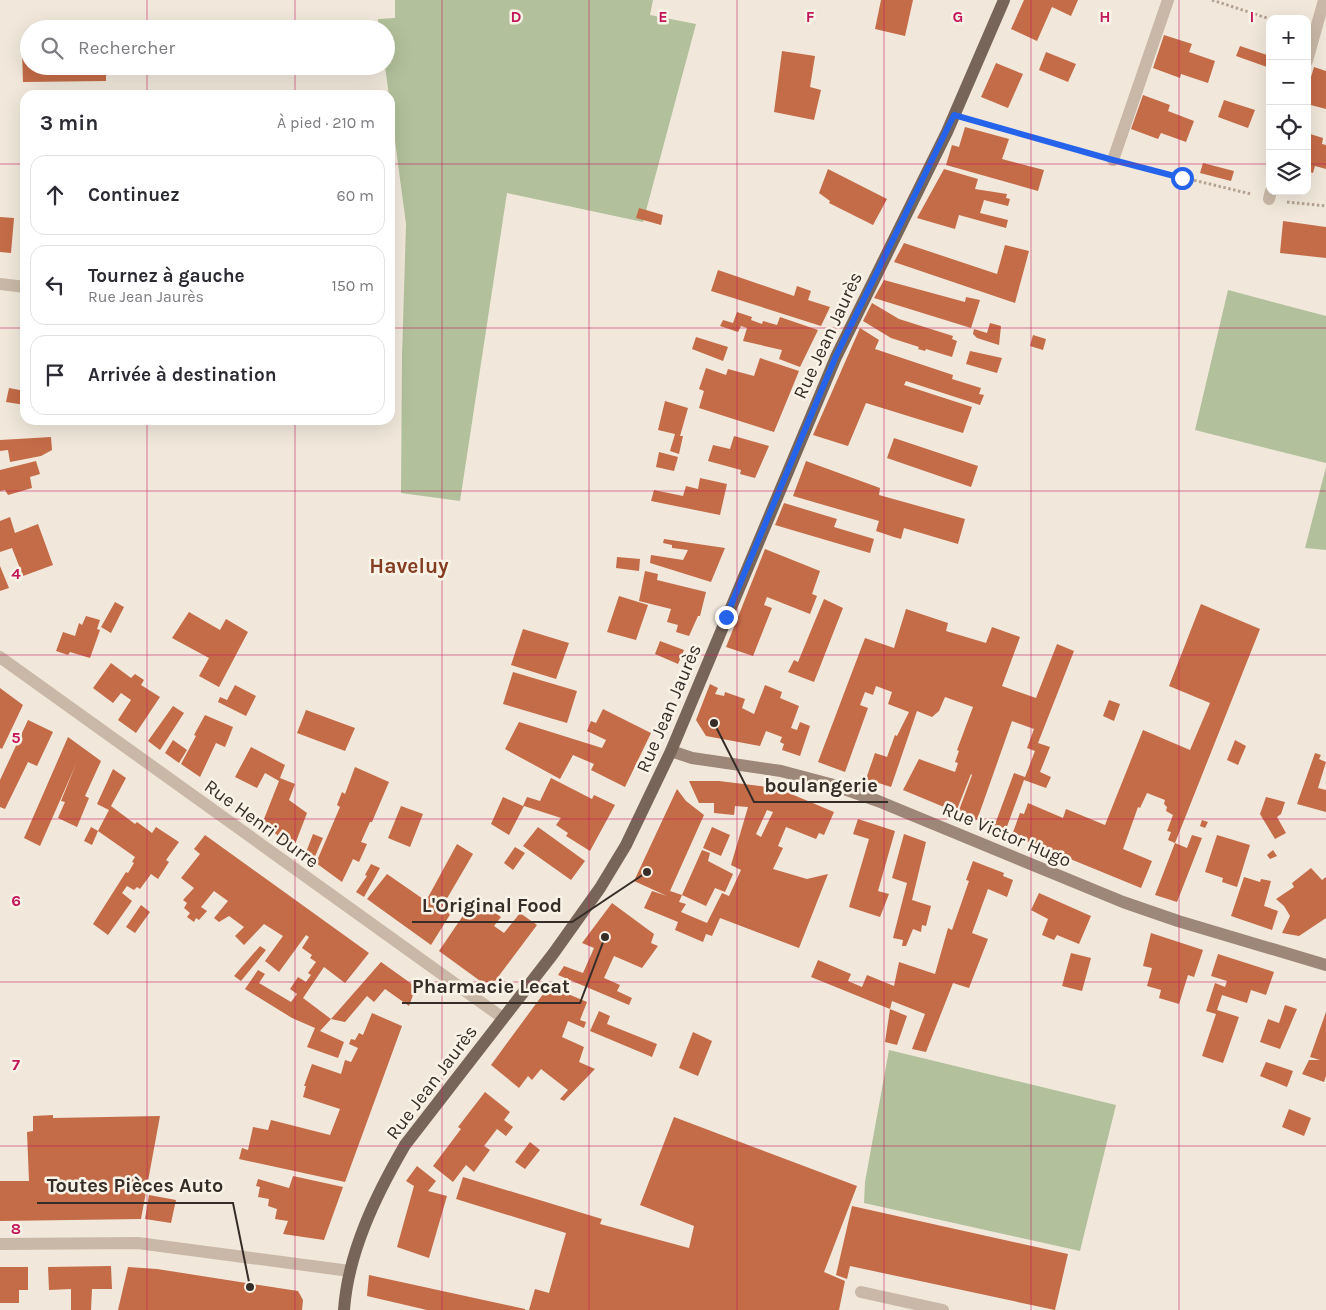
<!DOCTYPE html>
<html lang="fr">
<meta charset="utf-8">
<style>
:root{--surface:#fff;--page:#f7f7f7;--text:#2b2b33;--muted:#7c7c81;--line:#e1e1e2}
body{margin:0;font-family:Karla,sans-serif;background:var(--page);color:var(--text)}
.controls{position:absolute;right:15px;top:15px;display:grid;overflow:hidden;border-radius:10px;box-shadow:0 5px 20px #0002}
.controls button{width:45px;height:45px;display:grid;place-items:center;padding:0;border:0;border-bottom:1px solid var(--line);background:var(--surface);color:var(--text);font:25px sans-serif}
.stop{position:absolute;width:15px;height:15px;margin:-11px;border:4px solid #2563eb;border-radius:50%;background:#fff}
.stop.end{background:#2563eb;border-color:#fff;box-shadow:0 1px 5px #0008}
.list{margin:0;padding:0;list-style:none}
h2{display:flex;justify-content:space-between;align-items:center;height:65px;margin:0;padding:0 20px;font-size:21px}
h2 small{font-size:16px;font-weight:400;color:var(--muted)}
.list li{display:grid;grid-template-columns:32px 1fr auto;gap:15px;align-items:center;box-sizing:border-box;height:80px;margin:0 10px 10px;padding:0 10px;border:1px solid var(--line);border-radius:15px}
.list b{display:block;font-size:19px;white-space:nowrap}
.list p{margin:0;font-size:16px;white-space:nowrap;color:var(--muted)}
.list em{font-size:16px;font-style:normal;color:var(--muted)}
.icon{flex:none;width:28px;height:28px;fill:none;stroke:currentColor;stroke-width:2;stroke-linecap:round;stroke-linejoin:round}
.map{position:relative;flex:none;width:1326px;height:1310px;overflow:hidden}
.search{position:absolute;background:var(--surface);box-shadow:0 5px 20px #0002;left:20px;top:20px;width:375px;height:55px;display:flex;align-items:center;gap:12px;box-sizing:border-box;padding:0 18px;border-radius:28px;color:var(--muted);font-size:19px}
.panel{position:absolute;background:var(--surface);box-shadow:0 5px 20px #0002;left:20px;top:90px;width:375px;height:335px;border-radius:15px}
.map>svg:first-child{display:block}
</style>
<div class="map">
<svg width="1326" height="1310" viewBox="0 0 1326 1310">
<rect width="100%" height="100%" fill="#f1e8db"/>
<g fill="#b2c09b">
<polygon points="395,0 653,0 650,15 696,24 643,222 507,193 460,501 401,493 402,357 406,224 385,66 386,29 379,29 378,19 395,18"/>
<polygon points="1228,290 1326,316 1326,463 1195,430"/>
<polygon points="1326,467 1326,550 1305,548"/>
<polygon points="889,1050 1116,1105 1080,1251 864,1203 865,1182"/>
</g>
<g fill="#c46b47" fill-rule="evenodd">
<polygon points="881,0 913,0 905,36 875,29"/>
<polygon points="1024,0 1078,0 1071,16 1052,7 1037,41 1011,29"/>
<polygon points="1164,35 1192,44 1189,52 1215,61 1208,83 1181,74 1180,78 1153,68"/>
<polygon points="1240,46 1270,56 1267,67 1236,56"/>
<polygon points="22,51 29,51 29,66 106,66 106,81 23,82"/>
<polygon points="782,51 815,56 810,87 821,90 814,120 774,112"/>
<polygon points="1046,52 1076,64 1068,82 1039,70"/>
<polygon points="996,63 1023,74 1008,108 981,97"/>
<polygon points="1314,67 1326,71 1326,109 1307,104 1307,90"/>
<polygon points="1143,95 1170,105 1168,111 1194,121 1186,142 1161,133 1158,139 1131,129"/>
<polygon points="1224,100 1255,110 1248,128 1218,117"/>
<polygon points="965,127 1009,139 1002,159 1044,170 1038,191 946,165 952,145 959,147"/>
<polygon points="1307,133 1323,138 1322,144 1326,145 1326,169 1315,166 1313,173 1307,171"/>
<polygon points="1203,163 1234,171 1231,181 1200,173"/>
<polygon points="828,169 887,199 873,225 829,203 830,201 819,193"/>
<polygon points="944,169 978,179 975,189 1007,194 1006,198 1010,199 1008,206 984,200 980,213 1008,220 1006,228 959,215 955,229 917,218"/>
<polygon points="639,208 663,215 661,225 636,218"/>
<polygon points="0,217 14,218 11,253 0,252"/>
<polygon points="1283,221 1326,227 1326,258 1280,253"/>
<polygon points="904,243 997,274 1005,245 1029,251 1015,303 894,262"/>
<polygon points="718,270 794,296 797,286 811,291 808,300 830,307 821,326 711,291"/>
<polygon points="884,280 965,302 966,297 980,300 971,328 874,298"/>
<polygon points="872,303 899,319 953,336 952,339 957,341 952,357 926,349 925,351 918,349 919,347 891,338 863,321"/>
<polygon points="737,312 752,317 751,320 762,324 763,321 777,325 780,317 818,330 800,367 779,359 782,350 743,341 747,328 741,326 738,332 720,326 723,320 733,323"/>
<polygon points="990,323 1001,326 999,345 977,338 973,334 974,329 987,333"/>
<polygon points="860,328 879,340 875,349 953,375 952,379 981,388 979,394 984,395 980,405 906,381 904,385 972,407 963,433 866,403 848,446 813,435"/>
<polygon points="1033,335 1046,339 1043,350 1030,346"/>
<polygon points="696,337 728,347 723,361 692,349"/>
<polygon points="970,351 1002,358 997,373 966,364"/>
<polygon points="760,358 799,371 774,432 699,408 704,391 699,389 706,368 726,375 728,369 754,376"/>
<polygon points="9,388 25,391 25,405 6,402"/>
<polygon points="665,401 688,408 680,436 683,436 679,454 670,451 675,434 658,430"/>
<polygon points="734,436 769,446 755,478 740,474 741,470 708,461 713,445 730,449"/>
<polygon points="51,437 52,450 41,456 10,462 8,450 0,451 0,440"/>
<polygon points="894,438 978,466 971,487 887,458"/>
<polygon points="659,452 678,457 674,471 656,467"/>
<polygon points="36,461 40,474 30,477 32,488 8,495 5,490 0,491 0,470"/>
<polygon points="806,461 880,488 879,495 965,519 958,544 904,528 901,539 894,537 876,531 879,521 793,496"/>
<polygon points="700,478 727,484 720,515 651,501 654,490 683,496 686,486 698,489"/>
<polygon points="784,503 837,519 834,527 874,539 870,553 775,525"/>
<polygon points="10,517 15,533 38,524 53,565 23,576 12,548 0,552 0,521"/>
<polygon points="664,539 725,548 711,582 650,563 651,555 683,560 688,550 672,548 672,545 663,543"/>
<polygon points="765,549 820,571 812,594 817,596 810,614 767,597 764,605 772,608 753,656 726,647"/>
<polygon points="617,557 640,559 639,571 616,568"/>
<polygon points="0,566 9,588 0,591"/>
<polygon points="645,571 658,574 657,580 706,592 700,616 698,616 689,636 676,632 678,625 667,622 671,609 639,601"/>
<polygon points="619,596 648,605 636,640 607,632"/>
<polygon points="824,599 843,608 814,682 788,672 794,660 798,662"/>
<polygon points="115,602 124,607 111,633 101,627"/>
<polygon points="1201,604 1260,629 1175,843 1168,840 1171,832 1167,831 1173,815 1166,811 1167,807 1164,804 1165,800 1147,793 1140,808 1138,807 1123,849 1152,861 1141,888 1012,835 1020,813 1024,814 1028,803 1063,818 1066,809 1105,825 1143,730 1190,750 1210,703 1169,686"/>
<polygon points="906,609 948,623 946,631 986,643 992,627 1020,637 1002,686 1036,698 1057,644 1074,651 1038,743 1050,747 1040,772 1051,777 1046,788 1024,780 1005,832 994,827 1014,773 1025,777 1035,751 1027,748 1034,729 1012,721 977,820 958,813 972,775 971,774 956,812 903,790 919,759 955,772 958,763 955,762 959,751 957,750 973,707 945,697 939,711 932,717 917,711 891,787 866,779 875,753 887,757 895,735 897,736 909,712 888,704 892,692 876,686 873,695 865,692 860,705 868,708 845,772 818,762 865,638 894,648"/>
<polygon points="189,612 220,630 226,619 248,632 219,687 199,676 209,658 172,638"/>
<polygon points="86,616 100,620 97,629 100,630 90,658 70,652 68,655 56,651 63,632 75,636 79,623 82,625"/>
<polygon points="523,629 569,643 556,679 511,665"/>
<polygon points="660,641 684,650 678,664 655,654"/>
<polygon points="111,663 131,678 135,674 144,680 141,685 160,697 136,733 118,720 131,700 121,693 113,703 93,688"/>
<polygon points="513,672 577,691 567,723 503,704"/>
<polygon points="710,684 718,688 715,694 724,696 725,692 745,699 742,708 754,714 765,685 782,692 780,698 799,706 791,728 797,730 800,722 810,726 800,756 782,750 784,744 780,742 782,737 766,731 760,746 706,736 696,720"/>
<polygon points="235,685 256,696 246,716 218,702 220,697 227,700"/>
<polygon points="0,688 23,705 2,749 0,748"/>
<polygon points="1109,700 1120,704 1114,721 1103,716"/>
<polygon points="173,706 184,713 160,750 148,741"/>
<polygon points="603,709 651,733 625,787 591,770 594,764 573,755 560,779 505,749 519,722 602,748 606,740 587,731 591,721 596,723"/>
<polygon points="306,710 355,728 345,751 297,733"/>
<polygon points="205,715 233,727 225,747 216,743 200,777 181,764 196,736 194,735"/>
<polygon points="28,720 53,732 37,766 28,762 5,809 0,807 0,780"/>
<polygon points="68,737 101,761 85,796 89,798 77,827 58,818 65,802 61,801 76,764 40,846 24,838"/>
<polygon points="173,740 187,750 179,763 165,753"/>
<polygon points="1235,740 1246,746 1238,765 1227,760"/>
<polygon points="251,747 285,765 280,778 295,784 289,800 307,813 294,847 262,824 279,781 265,773 257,788 235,777"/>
<polygon points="1315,753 1321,755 1319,759 1326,762 1318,788 1326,790 1326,812 1297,804"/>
<polygon points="355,767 389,782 372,822 370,822 361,842 367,844 359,862 353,859 342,882 316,863 340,807 337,805 342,792 345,794"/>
<polygon points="113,769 126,778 111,806 135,824 137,822 152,833 156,827 179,842 166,860 169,862 158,879 151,874 140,889 137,887 134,890 127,886 122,893 132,901 108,935 93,924 126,872 128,873 134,863 132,862 135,857 98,831 109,810 97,804"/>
<polygon points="551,778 592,799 594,795 615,805 590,851 566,836 568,833 556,825 561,818 524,806 509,835 491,824 503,797 523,806 527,797 540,801"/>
<path d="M689,781H719L777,788L834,812L824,835L819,833L816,839L786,827L778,846L783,848L773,869L807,879L828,874L799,948L720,918L712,936L706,934L703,942L675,930L678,922L644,908L652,891L667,896L634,881L677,789L686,801L704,815L670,891L682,895L679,902L686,904L681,912L707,923L722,893L729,896L741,870L731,865L748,807L735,806L734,815L714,813V803H699ZM767,810L773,812L761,837L756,834Z"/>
<polygon points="1266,797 1285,802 1281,814 1277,817 1286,833 1275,839 1260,814"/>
<polygon points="401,806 423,814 410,847 388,838"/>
<polygon points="858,819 895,831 878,891 889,894 880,917 849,907 869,839 853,834"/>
<polygon points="1202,820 1208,822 1205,828 1200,826"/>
<polygon points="91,827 98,831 92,845 84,841"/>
<polygon points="538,827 585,861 571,880 523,846"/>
<polygon points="712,827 730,835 721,856 703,848"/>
<polygon points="313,834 323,838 313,861 305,855"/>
<polygon points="904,834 926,842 912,900 931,906 926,926 922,925 921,932 913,929 906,946 902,946 903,940 893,938 907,883 892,878"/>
<polygon points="205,835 369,953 345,983 324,967 303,998 331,1019 381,962 416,987 409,1006 385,989 374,1002 367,996 345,1022 331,1019 320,1031 344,1042 338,1058 307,1047 315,1028 292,1018 245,989 258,970 265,974 259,983 291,1002 297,994 290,989 298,977 306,982 311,975 308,973 316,962 310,958 312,955 302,948 309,937 306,935 279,972 265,961 283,936 264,924 244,945 235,936 244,927 229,916 219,922 214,918 228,901 214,891 201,907 207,911 199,920 196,918 194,922 187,917 190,913 184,908 187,903 183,900 194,888 181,878 200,854 194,849"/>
<polygon points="1192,835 1202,838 1177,902 1155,895 1175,843 1187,848"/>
<polygon points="1217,835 1250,845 1237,887 1222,882 1223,878 1205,872"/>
<polygon points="457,844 473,854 442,907 451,913 431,945 367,899 387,874 426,901"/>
<polygon points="515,847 525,853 513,870 504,863"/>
<polygon points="702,850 710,853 708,861 733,874 725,892 715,888 706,906 682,895"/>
<polygon points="1273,850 1277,856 1270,859 1267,855"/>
<polygon points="973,861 1004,873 1003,876 1013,880 1007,897 988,889 972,933 988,939 969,988 953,983 926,1052 912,1049 925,1014 892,1001 890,1009 811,977 818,960 851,974 848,981 862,987 867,975 894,986 899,962 935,974 948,928 952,930 969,881 966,880"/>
<polygon points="371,864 380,868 364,897 356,892 367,876 365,875"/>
<polygon points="1311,868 1322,880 1326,877 1326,918 1299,936 1282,933 1290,916 1284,906 1276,899 1294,887 1292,883"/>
<polygon points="1244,877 1260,882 1261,879 1271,881 1264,906 1278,911 1272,930 1231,916"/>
<polygon points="1039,893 1091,916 1079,944 1057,935 1054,940 1042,935 1048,919 1031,910"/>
<polygon points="475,898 501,917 494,926 504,933 520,913 537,925 495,981 483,983 439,951"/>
<polygon points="612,903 654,934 651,943 658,946 642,968 614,956 604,978 620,985 617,991 632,998 629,1005 558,975 564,966 583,973 594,948 582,943"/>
<polygon points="141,905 150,912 135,933 126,927"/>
<polygon points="1151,933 1203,950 1194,977 1188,975 1179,1004 1159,998 1161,990 1147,986 1152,968 1143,966"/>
<polygon points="260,946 266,950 241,981 234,976"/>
<polygon points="1071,953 1091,958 1082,991 1062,986"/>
<polygon points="1218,954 1274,972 1266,995 1251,990 1247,1003 1222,995 1217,1010 1239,1017 1223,1063 1202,1056 1216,1014 1206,1011 1215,983 1225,987 1227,981 1211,976"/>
<polygon points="549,986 587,1002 580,1020 586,1022 584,1028 568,1021 562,1037 584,1047 579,1062 595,1069 564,1101 560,1099 568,1090 541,1069 532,1080 528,1076 519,1088 491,1065"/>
<polygon points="1285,1005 1297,1009 1280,1049 1260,1042 1268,1019 1279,1023"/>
<polygon points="890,1009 907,1016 897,1045 885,1042"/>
<polygon points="599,1011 610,1016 607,1024 657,1044 652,1057 590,1031"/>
<polygon points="1326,1012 1326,1076 1324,1082 1302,1074 1309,1060 1320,1060 1310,1057"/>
<polygon points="372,1013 402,1026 345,1182 239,1159 242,1148 248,1150 253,1127 268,1130 271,1120 330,1135 340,1109 303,1097 306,1086 304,1086 312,1064 341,1074 345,1060 351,1062 358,1048 349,1044 351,1039 355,1040 359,1033 363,1035"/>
<polygon points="693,1032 712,1041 698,1076 679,1068"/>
<polygon points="1266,1062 1293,1071 1287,1087 1260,1076"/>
<polygon points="485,1092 510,1112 504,1120 513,1127 506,1136 497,1129 484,1146 490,1150 474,1172 466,1165 453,1182 433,1166 461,1129 458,1127"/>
<polygon points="1289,1109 1311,1118 1304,1136 1282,1127"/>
<polygon points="53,1115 53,1118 160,1116 141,1219 0,1221 0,1181 29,1181 27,1132 33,1131 33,1116"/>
<polygon points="674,1117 857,1186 824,1272 845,1281 839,1310 529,1310 535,1289 549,1293 566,1233 456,1199 463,1177 602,1219 600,1224 689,1248 694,1226 640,1205"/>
<polygon points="530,1142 540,1150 525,1169 515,1162"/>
<polygon points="417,1166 436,1181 428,1191 447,1196 429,1258 397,1247 414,1186 406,1181"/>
<polygon points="293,1176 343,1187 324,1240 283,1234 288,1221 275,1219 277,1209 268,1206 269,1199 258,1197 260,1187 256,1186 258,1179 289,1188"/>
<polygon points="149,1195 176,1200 171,1223 145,1219"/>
<polygon points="852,1206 1068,1254 1055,1310 850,1266 847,1279 836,1275"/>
<polygon points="111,1266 112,1289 92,1289 91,1310 71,1310 71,1289 49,1290 48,1267"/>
<polygon points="0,1267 28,1267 28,1290 19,1290 19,1303 0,1303"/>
<polygon points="128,1267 157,1269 298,1291 303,1300 302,1310 118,1310"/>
<polygon points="369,1275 525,1309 525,1310 427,1310 367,1296"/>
</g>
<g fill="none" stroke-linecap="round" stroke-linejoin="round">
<g stroke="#b5a292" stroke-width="3" stroke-dasharray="2.5 2.5" stroke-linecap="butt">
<polyline points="1212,0 1270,19"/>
<polyline points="972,120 1096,156"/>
<polyline points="1131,165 1251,194"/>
<polyline points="1287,202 1326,206"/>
</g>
<polyline stroke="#c9b8a7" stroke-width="12" points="861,1292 943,1310"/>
<g stroke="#c9b8a7" stroke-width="12">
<polyline points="1307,61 1324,0"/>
<polyline points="1113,160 1168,0"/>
<polyline points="1269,199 1271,191"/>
<polyline points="0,284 25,287"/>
<polyline points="0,657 503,1018"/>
<polyline points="0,1244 138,1243 350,1271"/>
</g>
<polyline stroke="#9d8779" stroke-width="12" points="671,751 692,758 781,771 830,784 878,801 1123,902 1178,921 1326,965"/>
<path stroke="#786559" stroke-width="12" d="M344,1310C348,1252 376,1195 405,1145L553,954L600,888L626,845L671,751L836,357L947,132L1004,0"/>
</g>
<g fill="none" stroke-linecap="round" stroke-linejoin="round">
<polyline stroke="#2563eb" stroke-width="6" points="726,617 836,356 954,115 1113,160 1182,178"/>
</g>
<path fill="none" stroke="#c2185b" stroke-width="1" stroke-opacity="0.55" d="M147,0V29M295,0V29M442,0V1310M589,0V1310M737,0V1310M884,0V1310M1031,0V1310M1179,0V1310M147,66V95M295,66V95M0,164H25M390,164H1270M1307,164H1326M0,328H25M390,328H1326M147,420V1310M295,420V1310M0,491H1326M0,655H1326M0,819H1326M0,982H1326M0,1146H1326"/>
<g text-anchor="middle" stroke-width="5" stroke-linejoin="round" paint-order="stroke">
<g font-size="19" fill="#362d28" stroke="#f9f2e7">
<text transform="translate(827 335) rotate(-65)" y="7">Rue Jean Jaurès</text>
<text transform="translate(668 708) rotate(-67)" y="7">Rue Jean Jaurès</text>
<text transform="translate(262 823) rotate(36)" y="7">Rue Henri Durre</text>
<text transform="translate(1007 834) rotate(23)" y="7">Rue Victor Hugo</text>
<text transform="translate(431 1082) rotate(-53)" y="7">Rue Jean Jaurès</text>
</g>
<g font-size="21" font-weight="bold" fill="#833e22" stroke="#f9f2e7">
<text x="409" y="573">Haveluy</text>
</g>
</g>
<g font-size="16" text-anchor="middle" font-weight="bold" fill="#c2185b" stroke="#f9f2e7" stroke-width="5" stroke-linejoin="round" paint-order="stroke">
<text x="516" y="22">D</text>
<text x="663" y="22">E</text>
<text x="810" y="22">F</text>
<text x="958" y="22">G</text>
<text x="1105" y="22">H</text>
<text x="1252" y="22">I</text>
<text x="16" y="579">4</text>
<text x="16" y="743">5</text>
<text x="16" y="906">6</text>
<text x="16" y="1070">7</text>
<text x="16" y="1234">8</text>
</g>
<path fill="none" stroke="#362d28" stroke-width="2" d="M714 723L754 802H888M647 872L572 922H412M605 937L580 1003H402M250 1287L233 1203H37"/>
<g fill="#362d28" stroke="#f9f2e7" stroke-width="2">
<circle cx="714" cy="723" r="5"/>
<circle cx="647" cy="872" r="5"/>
<circle cx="605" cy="937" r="5"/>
<circle cx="250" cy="1287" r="5"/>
</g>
<g font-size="20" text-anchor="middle" font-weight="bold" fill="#362d28" stroke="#f9f2e7" stroke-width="5" stroke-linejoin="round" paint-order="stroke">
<text x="821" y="792">boulangerie</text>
<text x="492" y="912">L'Original Food</text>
<text x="491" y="993">Pharmacie Lecat</text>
<text x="135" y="1192">Toutes Pièces Auto</text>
</g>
</svg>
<div class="controls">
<button>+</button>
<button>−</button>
<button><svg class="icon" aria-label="locate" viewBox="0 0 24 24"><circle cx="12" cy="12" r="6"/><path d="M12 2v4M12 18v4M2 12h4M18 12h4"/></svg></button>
<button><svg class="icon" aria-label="layers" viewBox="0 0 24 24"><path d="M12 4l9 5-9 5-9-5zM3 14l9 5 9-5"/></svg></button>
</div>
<div class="stop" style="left:1182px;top:178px"></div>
<div class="stop end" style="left:726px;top:617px"></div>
<div class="search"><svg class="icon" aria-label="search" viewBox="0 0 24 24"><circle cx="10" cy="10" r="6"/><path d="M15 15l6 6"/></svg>Rechercher</div>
<section class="panel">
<h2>3 min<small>À pied · 210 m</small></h2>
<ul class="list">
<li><svg class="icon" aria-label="ahead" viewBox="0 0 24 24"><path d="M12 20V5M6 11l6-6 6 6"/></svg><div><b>Continuez</b></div><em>60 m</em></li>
<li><svg class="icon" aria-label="left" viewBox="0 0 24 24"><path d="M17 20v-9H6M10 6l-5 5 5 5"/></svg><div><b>Tournez à gauche</b><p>Rue Jean Jaurès</p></div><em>150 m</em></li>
<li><svg class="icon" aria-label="arrive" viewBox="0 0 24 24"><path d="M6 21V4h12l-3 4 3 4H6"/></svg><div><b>Arrivée à destination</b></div></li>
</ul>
</section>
</div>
